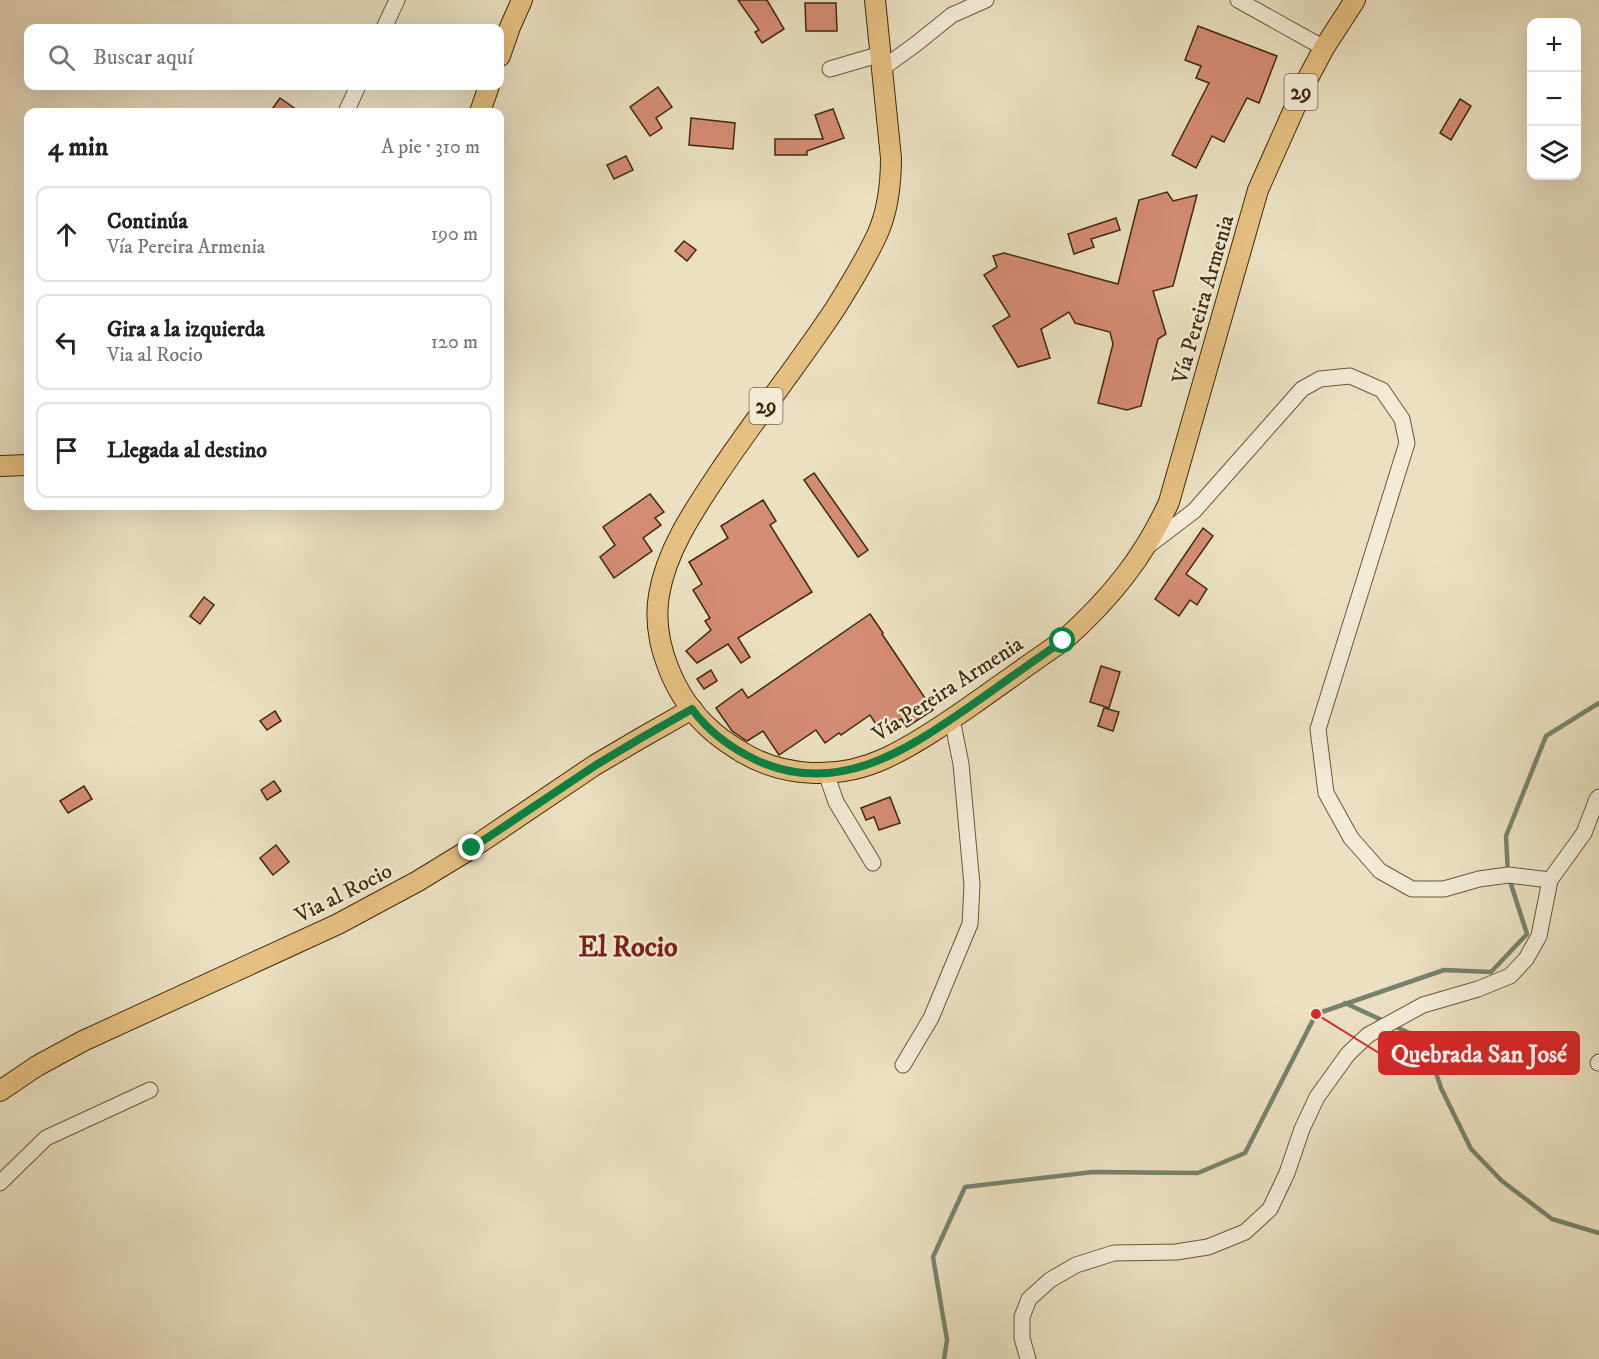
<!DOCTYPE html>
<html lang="es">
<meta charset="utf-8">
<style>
:root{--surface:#fff;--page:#f6f6f6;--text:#222;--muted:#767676;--line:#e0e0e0}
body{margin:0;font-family:"IM FELL DW Pica",serif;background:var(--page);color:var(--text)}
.controls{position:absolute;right:18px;top:18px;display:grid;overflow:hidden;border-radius:12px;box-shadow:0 6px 24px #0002}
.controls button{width:54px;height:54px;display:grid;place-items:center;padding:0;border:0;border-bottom:2px solid var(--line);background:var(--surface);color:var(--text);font:30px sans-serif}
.stop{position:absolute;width:18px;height:18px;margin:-14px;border:4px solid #0b8043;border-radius:50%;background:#fff}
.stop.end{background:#0b8043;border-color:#fff;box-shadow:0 2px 6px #0008}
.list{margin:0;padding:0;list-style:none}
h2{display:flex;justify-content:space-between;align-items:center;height:78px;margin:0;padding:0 24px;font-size:26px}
h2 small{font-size:20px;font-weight:400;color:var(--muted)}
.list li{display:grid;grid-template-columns:39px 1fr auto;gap:18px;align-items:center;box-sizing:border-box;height:96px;margin:0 12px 12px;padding:0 12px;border:2px solid var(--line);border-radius:12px}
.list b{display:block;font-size:22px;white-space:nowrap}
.list p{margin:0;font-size:20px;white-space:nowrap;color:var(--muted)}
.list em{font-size:20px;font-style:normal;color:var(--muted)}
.icon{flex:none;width:33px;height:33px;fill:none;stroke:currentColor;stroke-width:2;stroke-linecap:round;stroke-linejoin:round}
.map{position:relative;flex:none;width:1599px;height:1359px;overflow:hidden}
.search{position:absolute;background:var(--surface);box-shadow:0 6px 24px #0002;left:24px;top:24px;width:480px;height:66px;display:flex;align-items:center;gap:15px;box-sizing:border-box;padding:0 21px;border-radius:12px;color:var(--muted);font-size:22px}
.panel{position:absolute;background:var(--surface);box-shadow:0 6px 24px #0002;left:24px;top:108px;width:480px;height:402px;border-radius:12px}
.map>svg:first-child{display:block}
</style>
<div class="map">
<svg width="1599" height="1359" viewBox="0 0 1599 1359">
<rect width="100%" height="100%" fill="#ebe1c2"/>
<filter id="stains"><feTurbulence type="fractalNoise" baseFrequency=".00333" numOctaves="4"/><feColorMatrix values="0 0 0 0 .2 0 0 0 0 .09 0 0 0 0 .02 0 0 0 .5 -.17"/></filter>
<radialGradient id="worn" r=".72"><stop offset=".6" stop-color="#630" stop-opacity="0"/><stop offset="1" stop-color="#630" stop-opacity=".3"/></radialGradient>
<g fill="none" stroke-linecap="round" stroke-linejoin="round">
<g stroke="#75836d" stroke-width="4.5">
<polyline points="1345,1003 1386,1022"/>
<polyline points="1394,1026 1425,1040 1441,1088 1471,1149 1502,1181 1552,1219 1599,1233"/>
<polyline points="944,1359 947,1340 933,1257 965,1187 1093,1172 1198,1173 1245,1153 1316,1014 1444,970 1491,972 1527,934 1508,875 1506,836 1546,736 1599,703"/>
</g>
</g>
<g fill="#d58c75" stroke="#3e2a0b" stroke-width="1.5">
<polygon points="738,0 767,0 784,29 762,43 755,32 759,30"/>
<polygon points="805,3 836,3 837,31 806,31"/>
<polygon points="1198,26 1277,56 1259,103 1247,98 1224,142 1212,136 1196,168 1172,155 1209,83 1196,78 1201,66 1185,60"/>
<polygon points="658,87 672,107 656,118 662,128 650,136 630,107"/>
<polygon points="280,98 300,112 270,112"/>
<polygon points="1460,99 1471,106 1451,140 1440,133"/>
<polygon points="833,109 844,138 807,151 807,155 775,155 775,139 823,139 815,115"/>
<polygon points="691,118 735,123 733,149 689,145"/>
<polygon points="626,156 633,170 614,179 607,165"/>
<polygon points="1167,192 1173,201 1197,195 1173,286 1153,291 1166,334 1158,339 1141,406 1127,410 1098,403 1113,344 1110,332 1075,323 1069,312 1041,329 1050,358 1018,367 993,326 1010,316 984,275 997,267 993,256 1004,253 1118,284 1139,200"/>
<polygon points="1116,218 1120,230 1091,239 1094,247 1074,254 1068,234"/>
<polygon points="684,241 696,250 687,261 675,251"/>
<polygon points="814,473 868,550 858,557 804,480"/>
<polygon points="650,494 664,512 655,518 661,525 643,538 652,551 614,578 600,557 615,545 603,527"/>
<polygon points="763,500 776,521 770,525 812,592 738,638 750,657 741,663 728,644 697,663 686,651 711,630 705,621 710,618 693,590 702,584 689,562 728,538 721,526"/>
<polygon points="1203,528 1213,536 1186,574 1207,589 1197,605 1190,600 1179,616 1155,599"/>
<polygon points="204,597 214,605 200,624 190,616"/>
<polygon points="870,614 883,633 882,634 933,710 907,727 901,719 881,732 870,715 841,735 839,733 825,743 816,730 779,755 763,731 747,741 732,731 716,708 742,689 748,698"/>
<polygon points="1101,666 1120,672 1109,708 1090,702"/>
<polygon points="711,670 717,681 704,689 697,679"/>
<polygon points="1104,708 1119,712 1113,731 1098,726"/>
<polygon points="275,711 281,721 267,730 260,721"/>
<polygon points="274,781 281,791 267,800 261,790"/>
<polygon points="84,786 92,799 68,813 60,801"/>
<polygon points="890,797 900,823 879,830 874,817 866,820 861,808"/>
<polygon points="276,845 289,862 273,875 260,858"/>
</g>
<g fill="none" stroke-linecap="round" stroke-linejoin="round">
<defs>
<g id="minor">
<polyline points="1238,0 1324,48"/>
<polyline points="384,28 397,0"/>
<polyline points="883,68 916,44 952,15 986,0"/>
<polyline points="830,69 881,54"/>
<polyline points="346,112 358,86"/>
<polyline points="1148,546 1194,511 1302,389 1320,379 1350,376 1382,390 1402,419 1407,443 1318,729 1326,793 1351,838 1380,871 1412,889 1444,889 1479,879 1508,875 1550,880"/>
<polyline points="826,773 836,802 873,863"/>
<polyline points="1598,1063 1599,1062"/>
<polyline points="903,1065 931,1018 970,924 972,885 961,764 952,719"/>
<polyline points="0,1183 46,1138 150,1090"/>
<polyline points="1028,1359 1022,1338 1022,1317 1029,1299 1050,1280 1076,1265 1114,1253 1176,1252 1208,1247 1245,1232 1270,1209 1287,1173 1302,1129 1317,1097 1348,1054 1368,1035 1423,1005 1478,989 1510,976 1526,959 1539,936 1550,880 1584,833 1597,799 1599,797"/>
</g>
<g id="major">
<path d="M875,0L891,158C891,184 888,211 877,235C865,261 850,285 835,309C797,366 754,420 716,477C692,513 666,552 659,595C651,642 675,698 710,729C719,738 729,744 740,751C783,778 839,780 886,758C916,744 945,724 972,705C1002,684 1032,662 1063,641C1108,601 1144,558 1169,502L1258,190L1307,80L1324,48L1355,0"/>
<polyline points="500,56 510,27 522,0"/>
<polyline points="480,112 489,86"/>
<polyline points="0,466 28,465"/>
<polyline points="0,1091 37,1066 83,1041 338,924 418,881 472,848 595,765 641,738 692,709"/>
</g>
</defs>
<use href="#minor" stroke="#695839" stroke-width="17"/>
<use href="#major" stroke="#3e2a0b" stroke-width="22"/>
<use href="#minor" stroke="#f2ecd7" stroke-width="15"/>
<use href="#major" stroke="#e6c081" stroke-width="20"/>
</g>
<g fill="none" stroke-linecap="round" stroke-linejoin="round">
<path stroke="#0b8043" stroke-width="8" d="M472,848L596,765L641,738L692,709C708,731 731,748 756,760C836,797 904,752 969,707C1001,685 1031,662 1063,641"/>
</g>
<g text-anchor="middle" stroke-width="5" stroke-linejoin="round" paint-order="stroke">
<g fill="#f2ecd7" stroke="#746448" stroke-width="1.5">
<rect x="1284.5" y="74" width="33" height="36" rx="4.5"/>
<rect x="749.5" y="388" width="33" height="36" rx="4.5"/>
</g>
<g font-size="21" font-weight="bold" fill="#3e2a0b">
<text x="1301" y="99">29</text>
<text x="766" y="413">29</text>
</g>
<g font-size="22" fill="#3e2a0b" stroke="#f2ecd7">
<text transform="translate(1202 299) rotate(-74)" y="8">Vía Pereira Armenia</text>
<text transform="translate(947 688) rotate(-33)" y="8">Vía Pereira Armenia</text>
<text transform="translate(343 892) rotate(-27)" y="8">Via al Rocio</text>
</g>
<g font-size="28" font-weight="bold" fill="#7a1f14" stroke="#f2ecd7">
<text x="628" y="956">El Rocio</text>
</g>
</g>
<path fill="none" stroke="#d62828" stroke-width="2" d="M1316 1014L1379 1053"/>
<circle fill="#d62828" stroke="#f2ecd7" stroke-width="2" cx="1316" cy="1014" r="6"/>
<rect fill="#d62828" stroke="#d62828" stroke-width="2" x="1379" y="1032" width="200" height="42" rx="6"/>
<g font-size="24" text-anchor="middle" font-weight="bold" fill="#fff">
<text x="1479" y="1062">Quebrada San José</text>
</g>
<rect width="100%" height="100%" filter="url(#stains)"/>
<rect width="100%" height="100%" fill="url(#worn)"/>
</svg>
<div class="controls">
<button>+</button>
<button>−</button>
<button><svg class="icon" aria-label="layers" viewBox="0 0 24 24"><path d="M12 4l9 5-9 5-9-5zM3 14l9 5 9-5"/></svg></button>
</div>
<div class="stop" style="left:1063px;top:641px"></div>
<div class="stop end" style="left:472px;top:848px"></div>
<div class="search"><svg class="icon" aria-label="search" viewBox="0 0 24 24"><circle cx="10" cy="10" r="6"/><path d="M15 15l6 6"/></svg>Buscar aquí</div>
<section class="panel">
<h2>4 min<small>A pie · 310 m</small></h2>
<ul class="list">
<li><svg class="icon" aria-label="ahead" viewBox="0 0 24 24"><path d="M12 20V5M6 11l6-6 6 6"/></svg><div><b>Continúa</b><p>Vía Pereira Armenia</p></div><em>190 m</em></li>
<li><svg class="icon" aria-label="left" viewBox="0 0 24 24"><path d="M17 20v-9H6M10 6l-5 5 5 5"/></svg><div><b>Gira a la izquierda</b><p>Via al Rocio</p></div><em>120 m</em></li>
<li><svg class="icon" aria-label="arrive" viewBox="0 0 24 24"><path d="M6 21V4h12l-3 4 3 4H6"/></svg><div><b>Llegada al destino</b></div></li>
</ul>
</section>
</div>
